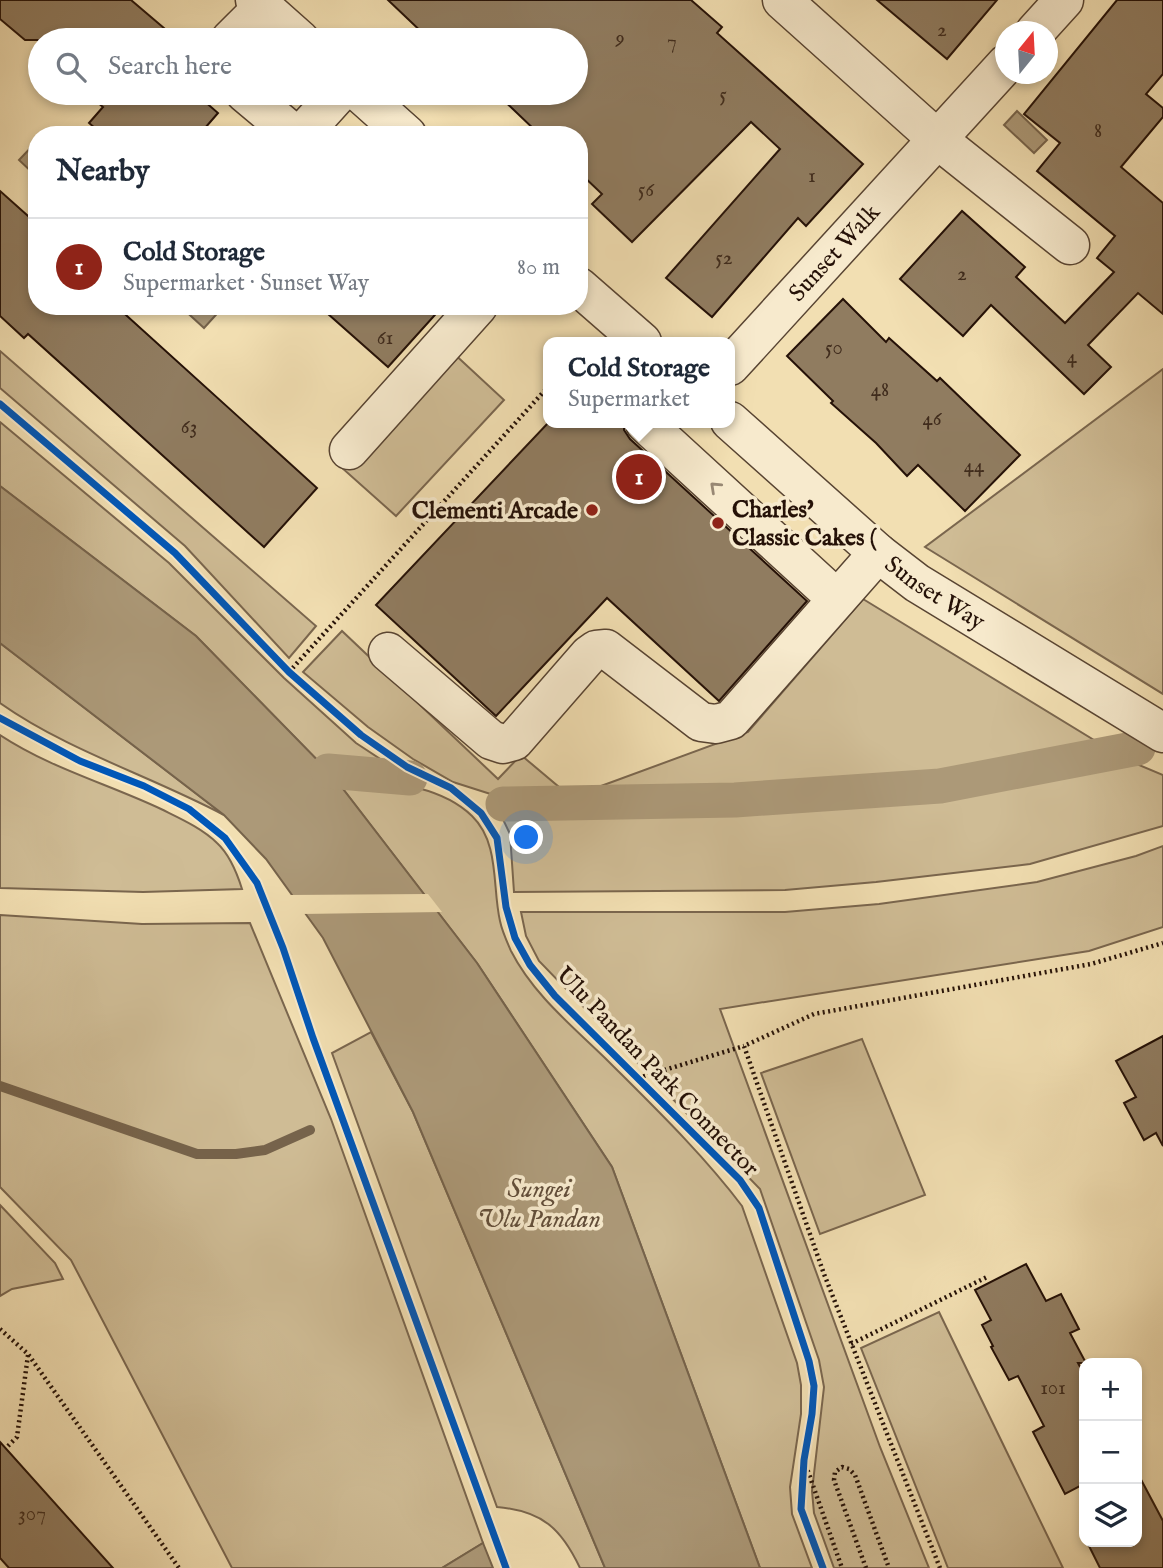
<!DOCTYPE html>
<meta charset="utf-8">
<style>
:root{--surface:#fff;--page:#f2f2f3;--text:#1f2937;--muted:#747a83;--line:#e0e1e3;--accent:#8f2418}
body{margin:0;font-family:"IM FELL English",serif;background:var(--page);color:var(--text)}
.controls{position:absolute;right:21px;bottom:21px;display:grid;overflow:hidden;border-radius:14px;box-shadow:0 4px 10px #0003}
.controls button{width:63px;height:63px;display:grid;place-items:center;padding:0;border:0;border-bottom:2px solid var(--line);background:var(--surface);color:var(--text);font:35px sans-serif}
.compass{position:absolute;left:995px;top:21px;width:63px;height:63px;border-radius:50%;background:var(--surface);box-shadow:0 4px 10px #0003;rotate:18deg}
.you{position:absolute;left:527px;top:838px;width:24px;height:24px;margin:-18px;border:5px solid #fff;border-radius:50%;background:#1a73e8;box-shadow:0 0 0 10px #1a73e833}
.badge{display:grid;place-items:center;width:46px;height:46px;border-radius:50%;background:var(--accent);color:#fff;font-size:23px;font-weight:700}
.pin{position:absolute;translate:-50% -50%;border:4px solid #fff;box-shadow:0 2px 7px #0006}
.popup{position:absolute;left:543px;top:337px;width:192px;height:91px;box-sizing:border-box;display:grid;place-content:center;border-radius:14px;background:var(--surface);filter:drop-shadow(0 2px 5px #0005);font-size:23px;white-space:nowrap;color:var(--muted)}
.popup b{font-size:26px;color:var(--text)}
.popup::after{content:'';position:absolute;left:50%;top:100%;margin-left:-14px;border:14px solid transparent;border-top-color:var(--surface)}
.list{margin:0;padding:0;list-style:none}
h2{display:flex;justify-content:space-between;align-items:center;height:91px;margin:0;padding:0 28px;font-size:30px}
h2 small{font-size:23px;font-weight:400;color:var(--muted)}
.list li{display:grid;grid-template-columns:46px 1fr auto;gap:21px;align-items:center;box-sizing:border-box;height:98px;padding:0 28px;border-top:2px solid var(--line)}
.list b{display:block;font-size:26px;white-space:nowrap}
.list p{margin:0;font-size:23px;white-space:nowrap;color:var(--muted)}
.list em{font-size:23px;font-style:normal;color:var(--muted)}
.icon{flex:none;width:38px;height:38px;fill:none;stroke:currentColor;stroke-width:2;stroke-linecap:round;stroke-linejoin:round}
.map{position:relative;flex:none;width:1163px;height:1568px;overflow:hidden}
.search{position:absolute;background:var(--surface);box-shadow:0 4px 10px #0003;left:28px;top:28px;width:560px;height:77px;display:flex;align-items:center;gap:18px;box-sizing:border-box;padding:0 24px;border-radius:38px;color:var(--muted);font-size:26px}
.panel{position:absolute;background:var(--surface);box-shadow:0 4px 10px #0003;left:28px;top:126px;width:560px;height:189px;border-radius:28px}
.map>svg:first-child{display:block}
</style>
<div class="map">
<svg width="1163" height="1568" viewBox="0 0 1163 1568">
<rect width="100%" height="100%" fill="#f2dfb2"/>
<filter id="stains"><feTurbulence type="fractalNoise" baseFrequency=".00286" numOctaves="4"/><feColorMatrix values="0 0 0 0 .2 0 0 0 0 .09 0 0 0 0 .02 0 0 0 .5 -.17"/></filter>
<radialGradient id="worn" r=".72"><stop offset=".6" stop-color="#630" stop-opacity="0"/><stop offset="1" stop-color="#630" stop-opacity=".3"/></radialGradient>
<g fill="#cfbc95" stroke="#7a664e" stroke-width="2">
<polygon points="450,350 504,400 396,516 341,467"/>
<polygon points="0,351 316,626 289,658 185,546 0,388"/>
<polygon points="1163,369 1163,694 925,547"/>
<polygon points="0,422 169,563 284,678 356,743 400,772 322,765 196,636 0,486"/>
<polygon points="863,599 1107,748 937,781 735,795 503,798 453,782 413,759 368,727 303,672 342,631 498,779 521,755 571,797 748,732"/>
<path d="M0,643L224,815C151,776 68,751 0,703Z"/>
<path d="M0,735C50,768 108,784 161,809C179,818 202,828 217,843C230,855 237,873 242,889L143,892L0,888Z"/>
<polygon points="1120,757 1163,775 1163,826 1030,864 876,882 785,890 514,892 510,834 500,813 734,808 944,793"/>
<path d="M333,776C379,782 437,782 472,816C500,843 492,887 500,921C502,931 507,942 511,951C533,994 571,1025 605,1058C652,1105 702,1153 742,1206L797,1363L801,1385V1414L790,1487L792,1514L812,1568H760L612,1167L477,963Z"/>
<polygon points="1163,846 1163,927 1089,951 720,1009 880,1447 929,1568 834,1568 814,1513 812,1491 824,1387 819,1360 760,1189 539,961 526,936 521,912 785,912 879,904 1037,882 1136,856"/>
<polygon points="0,915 142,924 250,923 331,1119 483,1543 442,1568 232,1568 71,1260 0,1187"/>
<path d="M371,1032L413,1112L605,1568H580C561,1528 542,1511 497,1507L332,1053Z"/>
<polygon points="862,1039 925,1195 820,1234 761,1073"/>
<polygon points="0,1205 55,1263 63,1279 12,1289 0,1296"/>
<polygon points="939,1312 1063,1568 948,1568 861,1348"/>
</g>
<g fill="#ac9978" stroke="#76634b" stroke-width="2">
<polygon points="1017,111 1047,140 1034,153 1004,125"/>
<polygon points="37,141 37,177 19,160"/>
<polygon points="180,306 224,306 204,328"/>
<polygon points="0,486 196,636 333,776 477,963 612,1167 760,1568 605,1568 413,1112 323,938 266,859 224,815 0,643"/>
<polygon points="483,1543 493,1568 442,1568"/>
</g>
<polygon fill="#f2dfb2" points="428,894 442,912 301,914 288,895"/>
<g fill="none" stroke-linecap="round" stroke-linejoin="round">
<polyline stroke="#76634b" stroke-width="10" points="0,1086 197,1154 236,1154 265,1150 310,1130"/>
<g stroke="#ac9978" stroke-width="35">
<polyline points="328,771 410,778"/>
<polyline points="503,804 735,800 940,786 1138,748"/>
</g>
</g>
<g fill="#907c60" stroke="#251107" stroke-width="2">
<polygon points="0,0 131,0 178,40 25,40 0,19"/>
<polygon points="388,0 691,0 722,27 717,33 863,164 806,226 798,218 712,317 666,278 780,149 751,122 632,242 592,204 602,194 579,172 579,135 540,135 496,93 576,93 576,40 430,40"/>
<polygon points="877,0 997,0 947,59"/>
<polygon points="1117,0 1163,0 1163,74 1146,94 1163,108 1163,117 1121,167 1163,203 1163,314 1138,293 1088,345 1111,367 1084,394 991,305 963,336 900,279 962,211 1025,267 1016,277 1065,323 1114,272 1097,258 1115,236 1037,171 1060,143 1024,114"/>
<polygon points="86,93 195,93 218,113 199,135 103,135 89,123 103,107"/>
<polygon points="0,191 37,224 37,306 116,306 317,488 264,547 28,334 24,338 0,316"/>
<polygon points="843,299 886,342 889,338 937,381 940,378 1020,455 965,511 918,465 907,476 876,443 831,403 833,401 787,356"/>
<polygon points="319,306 443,306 388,367"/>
<polygon points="548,423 624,423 624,430 630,439 807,601 719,701 607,598 496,716 376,605"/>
<polygon points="1163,1036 1163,1146 1156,1133 1144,1140 1124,1103 1136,1097 1116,1061"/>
<polygon points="1026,1264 1046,1301 1061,1294 1079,1329 1070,1333 1086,1363 1078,1363 1084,1374 1084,1484 1065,1494 1033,1432 1044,1426 1018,1376 1009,1380 991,1347 993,1346 982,1325 991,1320 975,1290"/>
<polygon points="0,1442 113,1568 9,1568 0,1558"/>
<polygon points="1137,1472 1163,1521 1163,1568 1100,1568 1087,1542 1137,1542"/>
</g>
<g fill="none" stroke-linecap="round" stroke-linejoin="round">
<defs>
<g id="minor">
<polyline points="255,0 300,40"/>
<polyline points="782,0 937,139 1070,245"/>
<polyline points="1035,32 1064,0"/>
<polyline points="230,40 263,7"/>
<polyline points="245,93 295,135"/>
<polyline points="360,93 407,135"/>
<polyline points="301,135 339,93"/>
<polyline points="579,287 642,342"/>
<path id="s1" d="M730,366L1006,64"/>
<path id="s2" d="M730,421L878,553L917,583L1163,733"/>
<polyline points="645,423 837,599"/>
<polyline points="349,450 478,306"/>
<polyline points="388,652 491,740 503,744 514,741 589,655 596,650 606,649 701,722 716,724 731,720 878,553"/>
</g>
</defs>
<use href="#minor" stroke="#584432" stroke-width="41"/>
<g stroke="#251107" stroke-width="4.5" stroke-dasharray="2 3.5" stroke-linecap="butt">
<polyline points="289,672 548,387"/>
<polyline points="638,1078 744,1046"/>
<polyline points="0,1329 28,1354 179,1568"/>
<polyline points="851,1344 989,1276"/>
<polyline points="8,1446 17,1437 28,1355"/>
<polyline points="804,1460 842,1568"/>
<polyline points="866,1568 834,1480 835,1472 842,1467 849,1469 855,1475 889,1568"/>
<polyline points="940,1568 824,1274 744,1046 814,1014 1091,964 1163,943"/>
</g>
<use href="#minor" stroke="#f7eacd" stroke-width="38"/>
<defs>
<g id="cycleway">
<polyline points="0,404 175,553 289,672 361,735 407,767 451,788 481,813 497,838 506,907 515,938 530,965 555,996 740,1180 759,1208 809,1361 814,1386 812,1414 804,1460 801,1509 823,1568"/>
<polyline points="0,718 80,761 144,786 189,809 225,838 257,883 283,948 313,1038 506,1568"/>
</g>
</defs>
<use href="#cycleway" stroke="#f7eacd" stroke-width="11"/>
<use href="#cycleway" stroke="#0057b8" stroke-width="7"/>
</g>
<defs><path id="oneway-chevron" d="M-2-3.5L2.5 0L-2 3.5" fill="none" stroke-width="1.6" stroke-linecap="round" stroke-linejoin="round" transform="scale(1.75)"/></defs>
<use stroke="#988874" href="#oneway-chevron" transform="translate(715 487) rotate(-137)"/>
<g fill="#8f2418" stroke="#f7eacd" stroke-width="2.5">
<circle cx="592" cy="510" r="7"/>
<circle cx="718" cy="523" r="7"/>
</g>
<g text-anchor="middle" stroke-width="7" stroke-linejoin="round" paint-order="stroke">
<g font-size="21" fill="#402c1d">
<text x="942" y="36">2</text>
<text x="620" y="44">9</text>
<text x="672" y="48">7</text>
<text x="723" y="101">5</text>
<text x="1098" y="137">8</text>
<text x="812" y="182">1</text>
<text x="646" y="196">56</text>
<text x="724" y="264">52</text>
<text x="962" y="280">2</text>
<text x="385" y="344">61</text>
<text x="834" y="354">50</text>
<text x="1072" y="363">4</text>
<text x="880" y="396">48</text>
<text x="932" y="425">46</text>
<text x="189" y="433">63</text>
<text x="974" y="472">44</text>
<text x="1053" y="1394">101</text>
<text x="32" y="1520">307</text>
</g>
<g font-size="24" fill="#251107" stroke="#f7eacd">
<text dy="8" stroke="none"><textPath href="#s1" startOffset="154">Sunset Walk</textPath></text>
<text dy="8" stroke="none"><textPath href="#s2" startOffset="268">Sunset Way</textPath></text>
<text transform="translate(658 1071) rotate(46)" y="8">Ulu Pandan Park Connector</text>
</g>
<g font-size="24" font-weight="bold" fill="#251107" stroke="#f7eacd" text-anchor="start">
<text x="732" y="517">Charles'<tspan x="732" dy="28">Classic Cakes (</tspan></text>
<text x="578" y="518" text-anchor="end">Clementi Arcade</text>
</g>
<g font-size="26" font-style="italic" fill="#624e3a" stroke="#f7eacd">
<text x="539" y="1197">Sungei<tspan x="539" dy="30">Ulu Pandan</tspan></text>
</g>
</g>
<rect width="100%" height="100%" filter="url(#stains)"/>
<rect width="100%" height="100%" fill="url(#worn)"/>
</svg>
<div class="controls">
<button>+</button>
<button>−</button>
<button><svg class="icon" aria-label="layers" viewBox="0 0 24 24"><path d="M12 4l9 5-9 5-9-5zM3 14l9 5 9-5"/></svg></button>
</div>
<svg class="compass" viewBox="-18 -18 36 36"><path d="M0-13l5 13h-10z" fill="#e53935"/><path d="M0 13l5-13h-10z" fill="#747a83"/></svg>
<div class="you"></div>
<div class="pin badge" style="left:639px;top:477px">1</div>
<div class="popup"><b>Cold Storage</b>Supermarket</div>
<div class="search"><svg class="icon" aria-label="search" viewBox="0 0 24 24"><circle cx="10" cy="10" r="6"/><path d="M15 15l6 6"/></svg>Search here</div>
<section class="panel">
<h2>Nearby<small></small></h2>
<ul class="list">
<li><span class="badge">1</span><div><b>Cold Storage</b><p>Supermarket · Sunset Way</p></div><em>80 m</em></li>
</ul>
</section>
</div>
